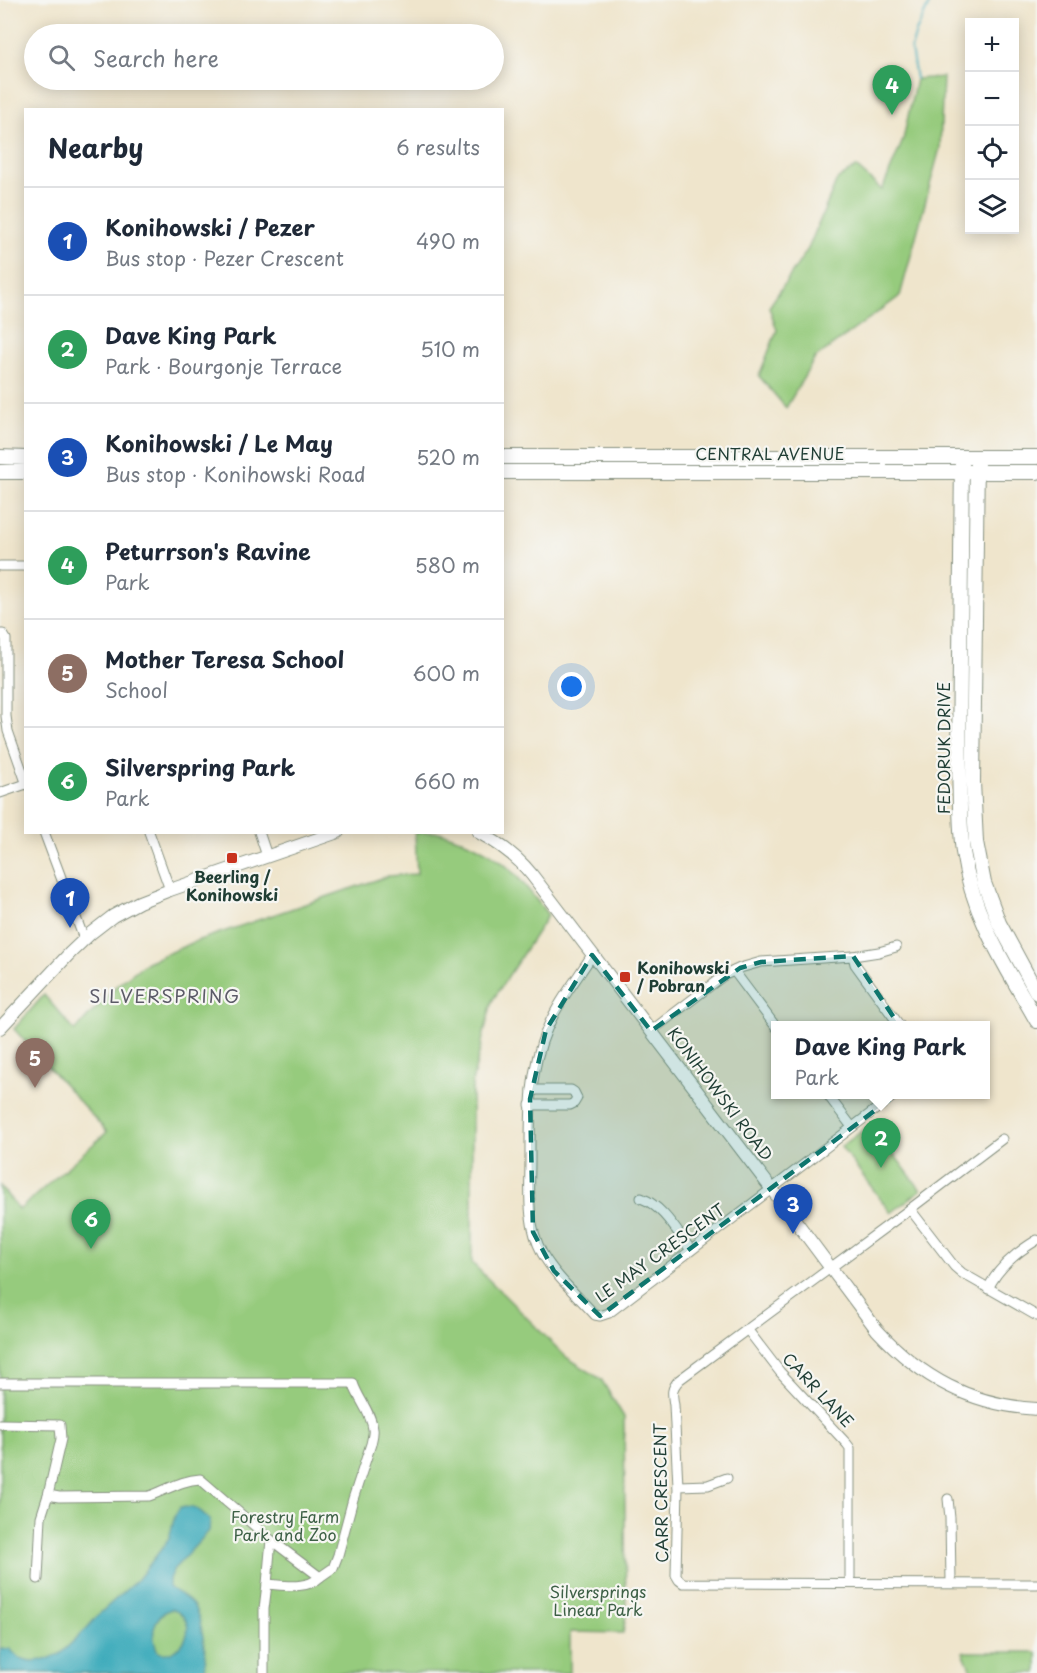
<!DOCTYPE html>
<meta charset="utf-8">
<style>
:root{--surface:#fff;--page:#f6f6f7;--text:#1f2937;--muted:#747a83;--line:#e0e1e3;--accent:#d93025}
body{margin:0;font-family:"Playpen Sans",sans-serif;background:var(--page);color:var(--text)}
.controls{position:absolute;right:18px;top:18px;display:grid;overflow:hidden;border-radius:0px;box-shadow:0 3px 15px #0003}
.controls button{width:54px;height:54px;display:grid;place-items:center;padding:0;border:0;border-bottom:2px solid var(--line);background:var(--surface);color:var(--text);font:30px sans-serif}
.you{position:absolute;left:572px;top:687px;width:21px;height:21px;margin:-15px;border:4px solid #fff;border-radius:50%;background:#1a73e8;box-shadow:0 0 0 9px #1a73e833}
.badge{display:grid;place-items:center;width:39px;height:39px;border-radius:50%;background:var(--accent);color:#fff;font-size:20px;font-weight:700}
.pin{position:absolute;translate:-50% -50px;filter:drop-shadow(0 2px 3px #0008)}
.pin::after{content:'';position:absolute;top:32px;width:21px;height:18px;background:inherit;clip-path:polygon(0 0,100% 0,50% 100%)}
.popup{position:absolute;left:771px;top:1021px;width:219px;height:78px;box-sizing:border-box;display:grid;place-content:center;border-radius:0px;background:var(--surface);filter:drop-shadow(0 2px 4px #0005);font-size:20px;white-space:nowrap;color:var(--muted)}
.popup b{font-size:22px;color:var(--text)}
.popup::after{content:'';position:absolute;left:50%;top:100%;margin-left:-12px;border:12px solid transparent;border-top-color:var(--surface)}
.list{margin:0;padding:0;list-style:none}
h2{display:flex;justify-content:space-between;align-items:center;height:78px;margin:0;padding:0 24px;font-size:26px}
h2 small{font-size:20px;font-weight:400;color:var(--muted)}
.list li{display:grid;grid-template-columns:39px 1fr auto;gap:18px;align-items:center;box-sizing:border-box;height:108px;padding:0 24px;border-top:2px solid var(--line)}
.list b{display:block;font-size:22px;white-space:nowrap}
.list p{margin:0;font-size:20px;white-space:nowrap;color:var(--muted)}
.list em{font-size:20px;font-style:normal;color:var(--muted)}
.icon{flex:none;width:33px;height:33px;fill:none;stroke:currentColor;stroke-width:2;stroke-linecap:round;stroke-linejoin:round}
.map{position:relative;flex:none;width:1037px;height:1673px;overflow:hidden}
.search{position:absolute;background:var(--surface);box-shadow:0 3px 15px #0003;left:24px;top:24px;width:480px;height:66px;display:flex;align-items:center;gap:15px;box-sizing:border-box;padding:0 21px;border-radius:33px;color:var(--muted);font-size:22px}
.panel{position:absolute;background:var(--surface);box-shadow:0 3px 15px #0003;left:24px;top:108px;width:480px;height:726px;border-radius:0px}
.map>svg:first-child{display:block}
</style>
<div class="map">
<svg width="1037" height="1673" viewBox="0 0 1037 1673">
<rect width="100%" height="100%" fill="#f6f6f2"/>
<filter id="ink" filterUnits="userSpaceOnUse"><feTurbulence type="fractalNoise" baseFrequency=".0167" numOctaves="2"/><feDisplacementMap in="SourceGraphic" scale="12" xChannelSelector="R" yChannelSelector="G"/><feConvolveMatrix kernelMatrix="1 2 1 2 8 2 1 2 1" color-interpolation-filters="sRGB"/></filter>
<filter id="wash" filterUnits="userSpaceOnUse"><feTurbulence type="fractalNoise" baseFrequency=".008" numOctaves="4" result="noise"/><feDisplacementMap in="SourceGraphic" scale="24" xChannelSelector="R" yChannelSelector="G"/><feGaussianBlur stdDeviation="1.35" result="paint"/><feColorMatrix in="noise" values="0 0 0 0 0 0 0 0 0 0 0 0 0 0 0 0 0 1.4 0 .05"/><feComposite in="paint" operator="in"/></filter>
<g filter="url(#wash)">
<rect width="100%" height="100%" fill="#efe5cc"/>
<g fill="#96cb7d" stroke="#5a8458" stroke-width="1.5">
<polygon points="943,77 940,148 900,296 815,358 786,408 759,376 777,330 769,307 808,249 837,180 856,167 882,190 903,140 916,79"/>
<path d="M438,832C448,834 456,837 465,841C507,858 522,881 548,915L492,1001L472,1082V1263L566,1357L601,1379L624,1417L626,1616L623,1633L570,1632V1673H0V1186L19,1210L107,1132L14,1029L44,995L75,1031L116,986L147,962L199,940L388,876L417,874L415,833Z"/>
<polygon points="871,1124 921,1190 891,1213 841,1147"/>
<polygon points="963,1652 1037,1652 1037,1673 972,1673"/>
</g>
<path fill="#3dabbb" stroke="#2e7478" stroke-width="1.5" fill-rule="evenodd" d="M180,1507C195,1507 201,1509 210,1521L209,1531L173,1570L169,1579V1587C176,1593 185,1596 192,1604C202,1616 207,1657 205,1673H0V1648L10,1649L19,1658L31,1661L45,1660L60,1654L87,1628L99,1614L139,1578L169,1539L175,1515ZM171,1609C204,1619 182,1661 158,1652C150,1634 152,1617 171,1609Z"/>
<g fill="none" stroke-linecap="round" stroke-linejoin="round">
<polyline stroke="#3dabbb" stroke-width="2" points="916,79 911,49 916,32 931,0"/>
</g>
</g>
<g filter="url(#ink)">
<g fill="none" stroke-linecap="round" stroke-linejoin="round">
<defs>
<g id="minor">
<polyline points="0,566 26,566"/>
<polyline points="0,634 3,634 6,639 6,716 8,731 26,782"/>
<polyline points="0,793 26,784"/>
<polyline points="44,832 84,939"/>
<polyline points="149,832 170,890"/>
<polyline points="259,832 267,856"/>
<path d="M592,955C577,979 558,1002 547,1029C529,1070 530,1115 530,1159C530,1191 526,1223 542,1253C555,1276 577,1295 595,1315L600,1316L609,1313L896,1094"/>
<polyline points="853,956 879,952 896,947"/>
<polyline points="734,971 776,1027"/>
<polyline points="651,1031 723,976 740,968 761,962 853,956 855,964 900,1026"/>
<polyline points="827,1094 852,1127"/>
<polyline points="530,1105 570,1105 574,1103 577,1098 574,1092 571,1090 532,1090"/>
<path d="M641,1198C663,1206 677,1232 691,1250"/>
<polyline points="910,1209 1002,1139"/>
<path d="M988,1289C998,1267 1017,1252 1037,1240"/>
<path d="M1037,1316L962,1273L954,1266L910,1209L679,1380C671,1389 672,1393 674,1405L678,1486L676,1575L679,1580L683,1583L1037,1584"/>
<polyline points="747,1329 780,1372 847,1444 850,1448 850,1583"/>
<path d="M0,1383H353C358,1399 371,1412 373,1429C374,1433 372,1439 371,1444L353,1499L338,1555L333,1568L320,1577"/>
<path d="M0,1424L60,1425L61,1439L48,1495L59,1497L149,1496C167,1490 181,1480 200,1479L271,1540L320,1577C307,1590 283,1585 267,1584L271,1540"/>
<polyline points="678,1486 708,1485 727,1478"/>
<polyline points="948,1499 950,1518 951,1583"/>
<polyline points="38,1579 41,1517 48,1495"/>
<polyline points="264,1673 264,1609 267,1584"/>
</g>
<g id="tertiary">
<path d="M478,832C499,843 517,856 532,875L777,1196L877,1330C921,1378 971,1405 1037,1409"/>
<polyline points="0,1028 70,953 91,933 113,916 139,902 170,890 338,832"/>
</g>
<g id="secondary">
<polyline points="0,457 26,458"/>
<polyline points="502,457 1037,457"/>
<path d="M962,457L959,759C960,790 959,822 963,852C972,915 1006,967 1037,1021"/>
<polyline points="977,458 973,782 976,842 984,883 999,923 1037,993"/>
<polyline points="0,472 26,472"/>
<polyline points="502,472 1037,472"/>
</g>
</defs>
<use href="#minor" stroke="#879180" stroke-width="11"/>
<use href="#tertiary" stroke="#879180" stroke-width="14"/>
<use href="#secondary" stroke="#879180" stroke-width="16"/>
<use href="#minor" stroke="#fff" stroke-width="9"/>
<use href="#tertiary" stroke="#fff" stroke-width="12"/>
<use href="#secondary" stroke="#fff" stroke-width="14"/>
</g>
</g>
<path fill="#0f766e" fill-opacity="0.2" stroke="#0f766e" stroke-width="4.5" stroke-dasharray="12 8" stroke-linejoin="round" d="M592,955L651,1031L740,968L761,962L853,956L924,1063L921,1076L600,1316L554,1271L533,1232L530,1099L546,1030Z"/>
<g fill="#c8321e" stroke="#f6f6f2" stroke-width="2">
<rect x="226" y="852" width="12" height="12" rx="3"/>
<rect x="619" y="971" width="12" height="12" rx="3"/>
</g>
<g text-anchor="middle" stroke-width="4.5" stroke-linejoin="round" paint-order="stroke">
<g font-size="16" fill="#1f3d34" stroke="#f6f6f2">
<text x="770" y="460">CENTRAL AVENUE</text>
<text transform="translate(944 748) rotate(-90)" y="6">FEDORUK DRIVE</text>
<text transform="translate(720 1094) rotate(53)" y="6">KONIHOWSKI ROAD</text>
<text transform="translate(660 1253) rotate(-36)" y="6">LE MAY CRESCENT</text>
<text transform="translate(818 1390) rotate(47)" y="6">CARR LANE</text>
<text transform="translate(661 1493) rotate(-91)" y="6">CARR CRESCENT</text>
</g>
<g font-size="16" font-weight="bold" fill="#1f3d34" stroke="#f6f6f2">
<text x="232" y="883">Beerling /<tspan x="232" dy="18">Konihowski</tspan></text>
<text x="637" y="974" text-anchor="start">Konihowski<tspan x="637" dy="18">/ Pobran</tspan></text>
</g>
<g font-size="16" fill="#3d6046" stroke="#f6f6f2">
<text x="285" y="1523">Forestry Farm<tspan x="285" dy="18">Park and Zoo</tspan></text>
<text x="598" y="1598">Silversprings<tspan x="598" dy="18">Linear Park</tspan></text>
</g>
<g font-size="18" letter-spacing="1.5" fill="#5c5b68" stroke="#f6f6f2">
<text x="165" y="1003">SILVERSPRING</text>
</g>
</g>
</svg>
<div class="controls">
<button>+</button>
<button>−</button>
<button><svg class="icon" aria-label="locate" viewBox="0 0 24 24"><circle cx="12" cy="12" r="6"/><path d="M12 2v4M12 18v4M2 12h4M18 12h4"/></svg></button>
<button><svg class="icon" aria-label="layers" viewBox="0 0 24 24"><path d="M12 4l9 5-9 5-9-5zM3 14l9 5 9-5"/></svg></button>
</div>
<div class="you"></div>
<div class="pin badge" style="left:70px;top:928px;background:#1a4fb4">1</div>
<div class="pin badge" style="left:881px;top:1168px;background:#2e9e5b">2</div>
<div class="popup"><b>Dave King Park</b>Park</div>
<div class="pin badge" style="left:793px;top:1234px;background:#1a4fb4">3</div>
<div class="pin badge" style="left:892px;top:115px;background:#2e9e5b">4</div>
<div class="pin badge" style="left:35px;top:1088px;background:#8d6e63">5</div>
<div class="pin badge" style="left:91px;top:1249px;background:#2e9e5b">6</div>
<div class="search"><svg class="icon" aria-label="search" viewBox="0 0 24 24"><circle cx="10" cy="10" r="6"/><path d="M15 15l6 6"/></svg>Search here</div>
<section class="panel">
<h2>Nearby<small>6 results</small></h2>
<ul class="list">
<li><span class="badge" style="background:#1a4fb4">1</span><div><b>Konihowski / Pezer</b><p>Bus stop · Pezer Crescent</p></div><em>490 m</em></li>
<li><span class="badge" style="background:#2e9e5b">2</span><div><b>Dave King Park</b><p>Park · Bourgonje Terrace</p></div><em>510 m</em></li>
<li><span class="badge" style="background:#1a4fb4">3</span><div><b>Konihowski / Le May</b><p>Bus stop · Konihowski Road</p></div><em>520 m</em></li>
<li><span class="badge" style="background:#2e9e5b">4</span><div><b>Peturrson's Ravine</b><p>Park</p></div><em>580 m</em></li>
<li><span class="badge" style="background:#8d6e63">5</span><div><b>Mother Teresa School</b><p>School</p></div><em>600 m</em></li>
<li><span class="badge" style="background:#2e9e5b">6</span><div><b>Silverspring Park</b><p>Park</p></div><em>660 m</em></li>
</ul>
</section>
</div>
